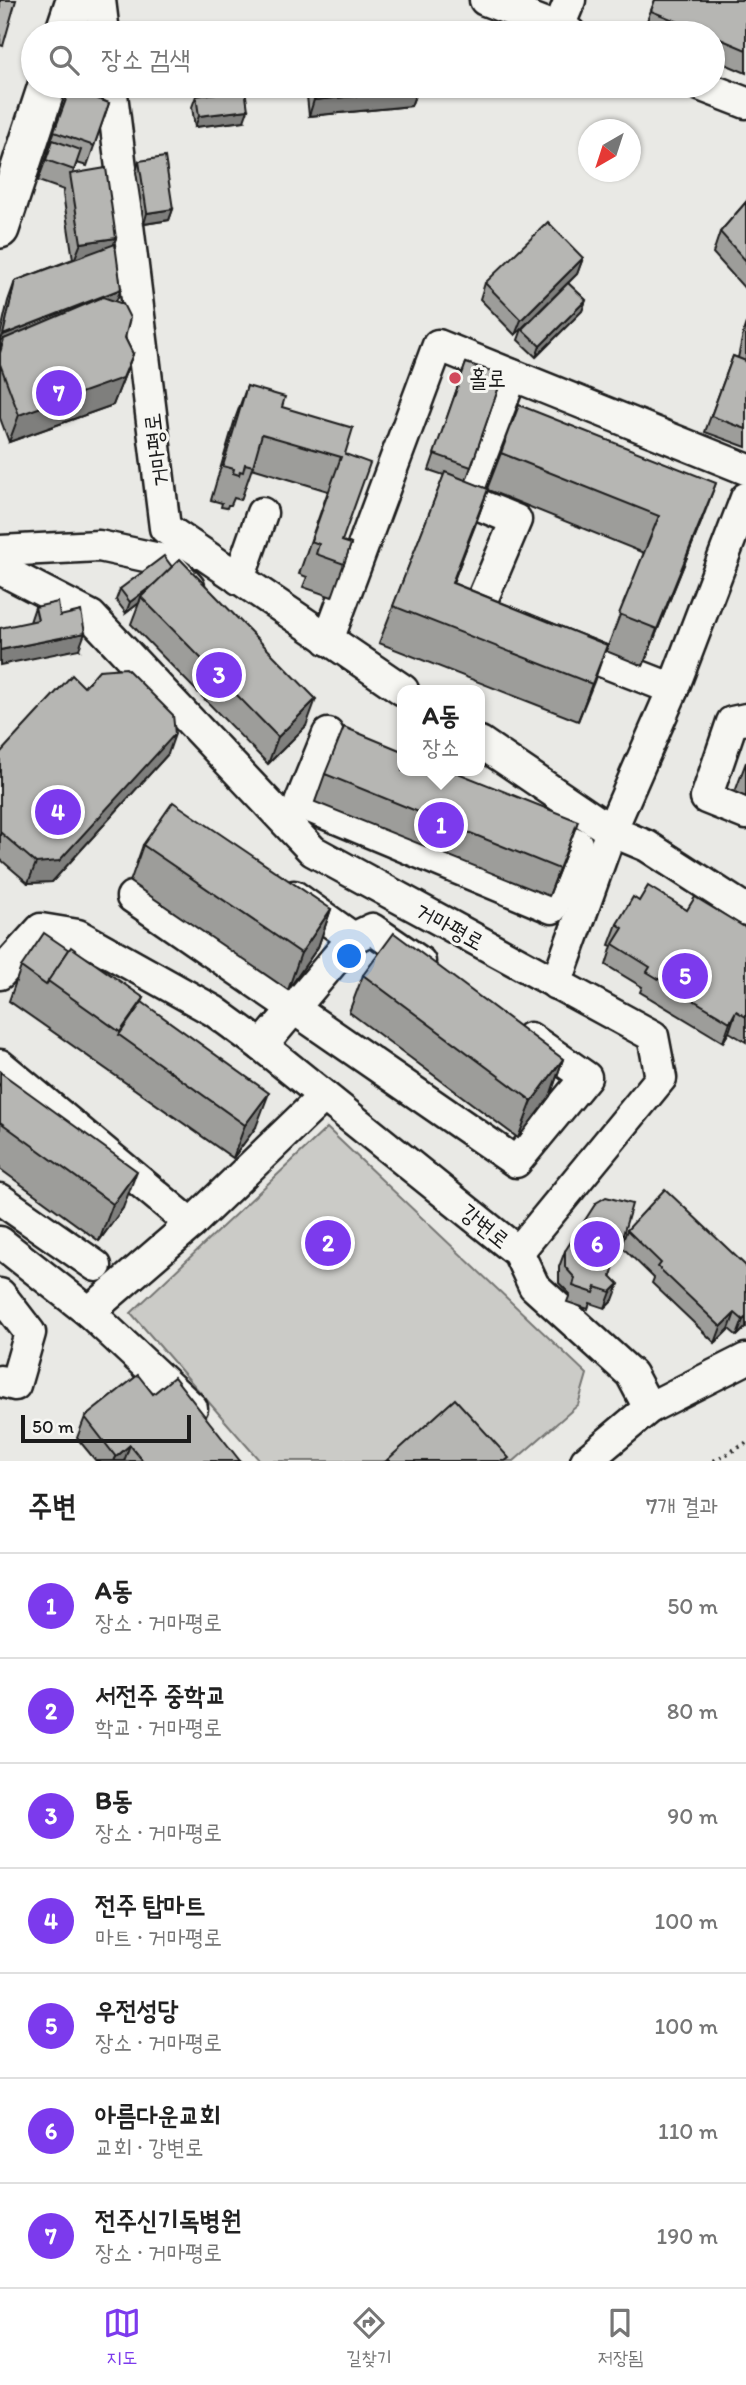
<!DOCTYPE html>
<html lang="ko">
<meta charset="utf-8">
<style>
:root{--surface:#fff;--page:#f2f2f2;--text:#222;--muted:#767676;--line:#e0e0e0;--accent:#7c3aed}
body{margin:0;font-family:Itim,"Poor Story",sans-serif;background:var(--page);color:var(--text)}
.compass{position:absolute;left:578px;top:119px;width:63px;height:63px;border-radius:50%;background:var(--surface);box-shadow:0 2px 5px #0004;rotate:219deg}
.scale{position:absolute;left:21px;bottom:18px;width:170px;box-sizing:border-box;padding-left:7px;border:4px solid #1c1c1c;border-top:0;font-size:19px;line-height:24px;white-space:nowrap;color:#1c1c1c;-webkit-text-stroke:5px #f6f6f2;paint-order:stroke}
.you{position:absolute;left:350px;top:957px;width:24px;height:24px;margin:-18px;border:5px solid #fff;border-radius:50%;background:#1a73e8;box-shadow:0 0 0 10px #1a73e833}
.badge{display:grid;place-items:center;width:46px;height:46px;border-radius:50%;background:var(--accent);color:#fff;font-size:23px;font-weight:700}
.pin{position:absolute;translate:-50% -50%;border:4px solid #fff;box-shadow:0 2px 7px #0006}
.popup{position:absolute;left:397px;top:685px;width:88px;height:91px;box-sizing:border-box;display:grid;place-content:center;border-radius:14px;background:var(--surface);filter:drop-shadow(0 2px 5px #0005);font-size:23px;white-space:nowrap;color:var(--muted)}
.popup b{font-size:26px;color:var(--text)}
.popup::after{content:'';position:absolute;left:50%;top:100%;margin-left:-14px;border:14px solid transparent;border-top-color:var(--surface)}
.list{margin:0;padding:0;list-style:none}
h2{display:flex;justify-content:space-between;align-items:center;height:91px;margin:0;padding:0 28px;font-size:30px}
h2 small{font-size:23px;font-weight:400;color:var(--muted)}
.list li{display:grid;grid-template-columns:46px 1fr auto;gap:21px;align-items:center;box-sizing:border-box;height:105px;padding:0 28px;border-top:2px solid var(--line)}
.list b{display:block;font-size:26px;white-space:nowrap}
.list p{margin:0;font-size:23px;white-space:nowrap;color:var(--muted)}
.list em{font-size:23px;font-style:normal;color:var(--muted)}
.icon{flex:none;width:38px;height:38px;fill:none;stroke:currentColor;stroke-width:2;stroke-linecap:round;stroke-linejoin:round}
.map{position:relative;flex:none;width:746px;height:1461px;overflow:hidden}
.search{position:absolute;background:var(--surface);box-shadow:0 2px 5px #0004;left:21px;right:21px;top:21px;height:77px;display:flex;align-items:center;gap:18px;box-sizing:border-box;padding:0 24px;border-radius:38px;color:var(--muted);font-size:26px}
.sheet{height:826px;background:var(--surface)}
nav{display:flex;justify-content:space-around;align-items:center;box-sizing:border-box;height:98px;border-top:2px solid var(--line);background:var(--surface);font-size:19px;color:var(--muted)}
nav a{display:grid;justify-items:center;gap:4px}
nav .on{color:var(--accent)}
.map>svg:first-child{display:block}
</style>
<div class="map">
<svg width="746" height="1461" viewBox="0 0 746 1461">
<rect width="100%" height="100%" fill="#e9e9e5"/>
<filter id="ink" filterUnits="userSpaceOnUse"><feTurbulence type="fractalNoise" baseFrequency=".0143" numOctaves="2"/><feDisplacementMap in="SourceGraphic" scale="14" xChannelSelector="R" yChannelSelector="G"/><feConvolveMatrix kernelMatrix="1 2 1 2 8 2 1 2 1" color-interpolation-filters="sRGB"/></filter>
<g filter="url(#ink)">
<polygon fill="#cbcbc7" stroke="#747472" stroke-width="2" points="327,1128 587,1374 578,1405 514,1461 260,1461 131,1313"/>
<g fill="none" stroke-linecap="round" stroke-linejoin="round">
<defs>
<g id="minor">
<polyline points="100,0 104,33"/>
<polyline points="485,0 570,33"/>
<polyline points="558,29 570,0"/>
<polyline points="111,86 165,528 403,690"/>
<polyline points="702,86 746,103"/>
<polyline points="746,498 673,689 611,831 647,846 746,910"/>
<polyline points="0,551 99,546 164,560 189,587"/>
<polyline points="0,569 91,616 313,851 653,1036 661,1078 518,1252"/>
<polyline points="239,579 262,513"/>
<polyline points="497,620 477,612 516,520 465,499 512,375"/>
<polyline points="328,640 438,345 746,469"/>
<polyline points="563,646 673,689"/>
<polyline points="746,719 732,722 706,798 746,814"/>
<polyline points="328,734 300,803 552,908 577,844 534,825"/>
<polyline points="480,742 611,831 556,984"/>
<polyline points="132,897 516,1162 586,1077 530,1038"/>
<polyline points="353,938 372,929 420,962"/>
<polyline points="0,974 41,929 78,935 214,1011 262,1046 518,1252 534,1286 631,1374 649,1408"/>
<polyline points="262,1046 353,938 294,896"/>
<polyline points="0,1065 191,1224"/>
<polyline points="0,1199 96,1266"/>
<polyline points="0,1242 89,1312 191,1224 324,1096"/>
<polyline points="0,1294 30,1333 15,1385 0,1381"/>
<polyline points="89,1312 192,1408"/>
<polyline points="586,1461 649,1408 746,1359"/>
</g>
<g id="major">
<polyline points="64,33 75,0"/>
<polyline points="0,229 47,86"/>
</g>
</defs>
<use href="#minor" stroke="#1c1c1c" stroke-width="35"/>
<use href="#major" stroke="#1c1c1c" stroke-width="42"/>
<polyline stroke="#1c1c1c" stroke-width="4.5" stroke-dasharray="2 5" stroke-linecap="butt" points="714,1461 746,1443"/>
<use href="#minor" stroke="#f6f6f2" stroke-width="30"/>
<use href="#major" stroke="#f6f6f2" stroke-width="37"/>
</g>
<g fill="#9d9d9a" stroke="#1c1c1c" stroke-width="2">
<polygon points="655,0 746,0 746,73 713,59 713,33 648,33 643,31"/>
<polygon points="71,86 109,103 87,166 77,163 73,173 116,238 114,244 121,289 116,301 125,338 133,354 113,405 9,442 0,418 0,335 8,301 15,281 73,259 63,194 64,190 38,181 48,153 47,152"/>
<polygon points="306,86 417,86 417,90 411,106 309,116"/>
<polygon points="196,96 244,121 195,127 192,107"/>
<polygon points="139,161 173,209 169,220 144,224 136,172"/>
<polygon points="746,202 746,290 713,253 720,232"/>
<polygon points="583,258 577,274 568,283 586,300 582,311 536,357 518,340 522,329 533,318 515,335 480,299 485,283"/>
<polygon points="746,323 746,447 705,432 733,356 738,358 744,329"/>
<polygon points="466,363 503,375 466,481 487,489 501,453 702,520 643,666 606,651 644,553 488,490 453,583 607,645 578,721 379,643 444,475 429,470"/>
<polygon points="247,386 282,407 345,454 342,541 351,544 332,597 303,587 307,577 299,574 328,491 252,468 241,500 234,498 231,505 228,505 227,508 221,507 222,503 211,500 235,419"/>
<polygon points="172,567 306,726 268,764 131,624 139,603 126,613 116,600 120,589"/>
<polygon points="35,607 60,616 79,649 30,622"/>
<polygon points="84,687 168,754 52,882 28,883 0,859 0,753"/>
<polygon points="746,762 746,797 735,792"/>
<polygon points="325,774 568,848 549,896 315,802"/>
<polygon points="143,845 331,909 318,947 288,990 130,882"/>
<polygon points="639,901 687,910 746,928 746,1042 729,1032 723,1042 640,992 642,987 606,965 612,946 609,945 617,924"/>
<polygon points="21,967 144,998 142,1002 256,1127 233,1158 9,1001"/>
<polygon points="363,975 563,1059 550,1096 518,1138 349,1012"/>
<polygon points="0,1072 123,1208 99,1241 0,1169"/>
<polygon points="627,1230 746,1266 746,1327 737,1336 729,1329 715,1343 652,1283 654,1278 621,1246"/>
<polygon points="565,1251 611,1276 613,1300 605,1308 590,1303 588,1309 567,1302 570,1294 559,1283 559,1267"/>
<polygon points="153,1394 240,1461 96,1461 77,1438 85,1417"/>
</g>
<g fill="#7f7f7d" stroke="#1c1c1c" stroke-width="2">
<polygon points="417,90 411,106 309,116 314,100"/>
<polygon points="248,110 244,121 195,127 199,116"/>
<polygon points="173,209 169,220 144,224 147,213"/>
<polygon points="116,238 109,258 73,263 81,243"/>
<polygon points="583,258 577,274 515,335 521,320"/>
<polygon points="121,289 113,309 4,339 0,350 0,342 3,335"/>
<polygon points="586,300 582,311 536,357 540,346"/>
<polygon points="133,354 113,405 9,442 19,415"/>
<polygon points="716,483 702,520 643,666 657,629"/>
<polygon points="488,489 475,526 438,620 452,583"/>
<polygon points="173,569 141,597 139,603 126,613 130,602"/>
<polygon points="85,633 79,649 0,665 0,650"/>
<polygon points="607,645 594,682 578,721 592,684"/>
<polygon points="316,699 306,726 268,764 278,737"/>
<polygon points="175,734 168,754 52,882 28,883 36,863"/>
<polygon points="578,821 568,848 549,896 559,869"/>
<polygon points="331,909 318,947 288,990 301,953"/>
<polygon points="736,1011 729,1032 723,1042 730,1022"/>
<polygon points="563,1059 550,1096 518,1138 532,1101"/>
<polygon points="269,1093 256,1127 233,1158 245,1125"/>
<polygon points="137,1171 123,1208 99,1241 113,1204"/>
<polygon points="619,1284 613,1300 605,1308 611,1292"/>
<polygon points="735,1313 729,1329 715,1343 721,1327"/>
<polygon points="746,1317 746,1327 737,1336 743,1320"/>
<polygon points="130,1445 124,1461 114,1461 116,1457"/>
</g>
<g fill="#b6b6b3" stroke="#1c1c1c" stroke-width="2">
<polygon points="0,0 16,0 3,46 0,45"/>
<polygon points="655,0 746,0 746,50 713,36 713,33 706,33 651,11"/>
<polygon points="71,86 103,86 98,99 109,103 94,146 54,132"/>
<polygon points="313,86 417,86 417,90 314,100"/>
<polygon points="245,89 248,110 199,116 196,96"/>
<polygon points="53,140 81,150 74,170 46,160"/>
<polygon points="165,157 173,209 147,213 139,161"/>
<polygon points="106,168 116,238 81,243 70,174"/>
<polygon points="746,202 746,261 720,232"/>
<polygon points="548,222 583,258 521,320 485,283"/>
<polygon points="115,244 121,289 3,335 15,281"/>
<polygon points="568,283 586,300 540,346 522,329"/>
<polygon points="103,297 123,304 130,318 125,338 133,354 123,378 19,415 0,364 0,353 4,339"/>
<polygon points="733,356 746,361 746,429 711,416"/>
<polygon points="466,363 503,375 471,467 434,454"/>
<polygon points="247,386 285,397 282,407 353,428 345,454 370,463 342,541 351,544 344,564 316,554 319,544 311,541 341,457 262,434 253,466 245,464 243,472 240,471 239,475 233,473 234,469 223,466"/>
<polygon points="519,405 716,483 657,629 619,614 659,516 501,453"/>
<polygon points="445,472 488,489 452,583 607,645 592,684 393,606"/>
<polygon points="164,556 172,567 157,582 130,602 120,589"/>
<polygon points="180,559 316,699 278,737 141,597"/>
<polygon points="58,602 60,616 81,611 85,633 0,650 0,628 38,620 35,607"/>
<polygon points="126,668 173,715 175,734 59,861 36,863 0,832 0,753 72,675 84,687 99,670"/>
<polygon points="344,727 402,751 402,771 453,771 578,821 559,869 325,774"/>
<polygon points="173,802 331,909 301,953 143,845"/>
<polygon points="648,886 687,910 695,897 746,928 746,1017 736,1011 730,1022 647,972 650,967 613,944 623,928 617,924 633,897 639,901"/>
<polygon points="44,933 69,950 46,985 21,967"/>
<polygon points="394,933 563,1059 532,1101 363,975"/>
<polygon points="71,947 144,998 120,1032 48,981"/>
<polygon points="142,1002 269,1093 245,1125 119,1035"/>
<polygon points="0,1072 137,1171 113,1204 0,1122"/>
<polygon points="665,1189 746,1266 746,1317 743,1320 735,1313 721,1327 658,1267 661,1263 627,1230"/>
<polygon points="606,1197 632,1204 611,1276 619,1284 611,1292 596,1287 594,1293 573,1286 575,1278 565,1267 565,1251 596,1203"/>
<polygon points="138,1375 153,1394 174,1377 240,1461 143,1461 130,1445 116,1457 85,1417"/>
<polygon points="455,1399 509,1458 505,1461 386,1461"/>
</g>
</g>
<circle fill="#d1495b" stroke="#f6f6f2" stroke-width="2.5" cx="455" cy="378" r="7"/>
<g text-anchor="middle" stroke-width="6" stroke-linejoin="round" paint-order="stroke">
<g font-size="23" fill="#1c1c1c" stroke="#f6f6f2" text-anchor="start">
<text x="469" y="386">홀로</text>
</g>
<g font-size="23" fill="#1c1c1c" stroke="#f6f6f2">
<text transform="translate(156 450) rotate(-97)" y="8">거마평로</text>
<text transform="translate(450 926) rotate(29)" y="8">거마평로</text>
<text transform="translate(485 1226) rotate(39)" y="8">강변로</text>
</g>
</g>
</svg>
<svg class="compass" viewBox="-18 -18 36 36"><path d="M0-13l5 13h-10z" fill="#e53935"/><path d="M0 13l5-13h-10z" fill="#767676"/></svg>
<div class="scale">50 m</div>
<div class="you"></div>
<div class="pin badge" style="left:441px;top:825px">1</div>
<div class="popup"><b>A동</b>장소</div>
<div class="pin badge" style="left:328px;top:1243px">2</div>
<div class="pin badge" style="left:219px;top:675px">3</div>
<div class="pin badge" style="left:58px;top:812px">4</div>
<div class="pin badge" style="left:685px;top:976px">5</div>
<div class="pin badge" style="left:597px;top:1244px">6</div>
<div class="pin badge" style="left:59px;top:393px">7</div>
<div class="search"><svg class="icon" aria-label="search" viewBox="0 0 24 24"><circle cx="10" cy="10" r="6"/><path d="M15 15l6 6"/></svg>장소 검색</div>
</div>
<section class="sheet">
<h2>주변<small>7개 결과</small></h2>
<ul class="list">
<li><span class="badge">1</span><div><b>A동</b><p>장소 · 거마평로</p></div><em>50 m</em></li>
<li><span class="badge">2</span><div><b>서전주 중학교</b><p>학교 · 거마평로</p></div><em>80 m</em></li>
<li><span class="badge">3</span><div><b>B동</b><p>장소 · 거마평로</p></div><em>90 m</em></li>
<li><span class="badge">4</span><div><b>전주 탑마트</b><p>마트 · 거마평로</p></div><em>100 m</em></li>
<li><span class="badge">5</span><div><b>우전성당</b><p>장소 · 거마평로</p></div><em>100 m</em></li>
<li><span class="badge">6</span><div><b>아름다운교회</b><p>교회 · 강변로</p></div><em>110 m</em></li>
<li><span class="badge">7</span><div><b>전주신기독병원</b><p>장소 · 거마평로</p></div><em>190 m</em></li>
</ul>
</section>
<nav>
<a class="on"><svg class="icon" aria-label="map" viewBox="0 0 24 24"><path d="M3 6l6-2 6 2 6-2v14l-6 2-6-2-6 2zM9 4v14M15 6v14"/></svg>지도</a>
<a><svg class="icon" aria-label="directions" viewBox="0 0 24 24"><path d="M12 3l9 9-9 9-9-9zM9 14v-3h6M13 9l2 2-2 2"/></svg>길찾기</a>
<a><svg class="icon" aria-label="saved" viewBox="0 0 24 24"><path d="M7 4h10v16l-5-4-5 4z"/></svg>저장됨</a>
</nav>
